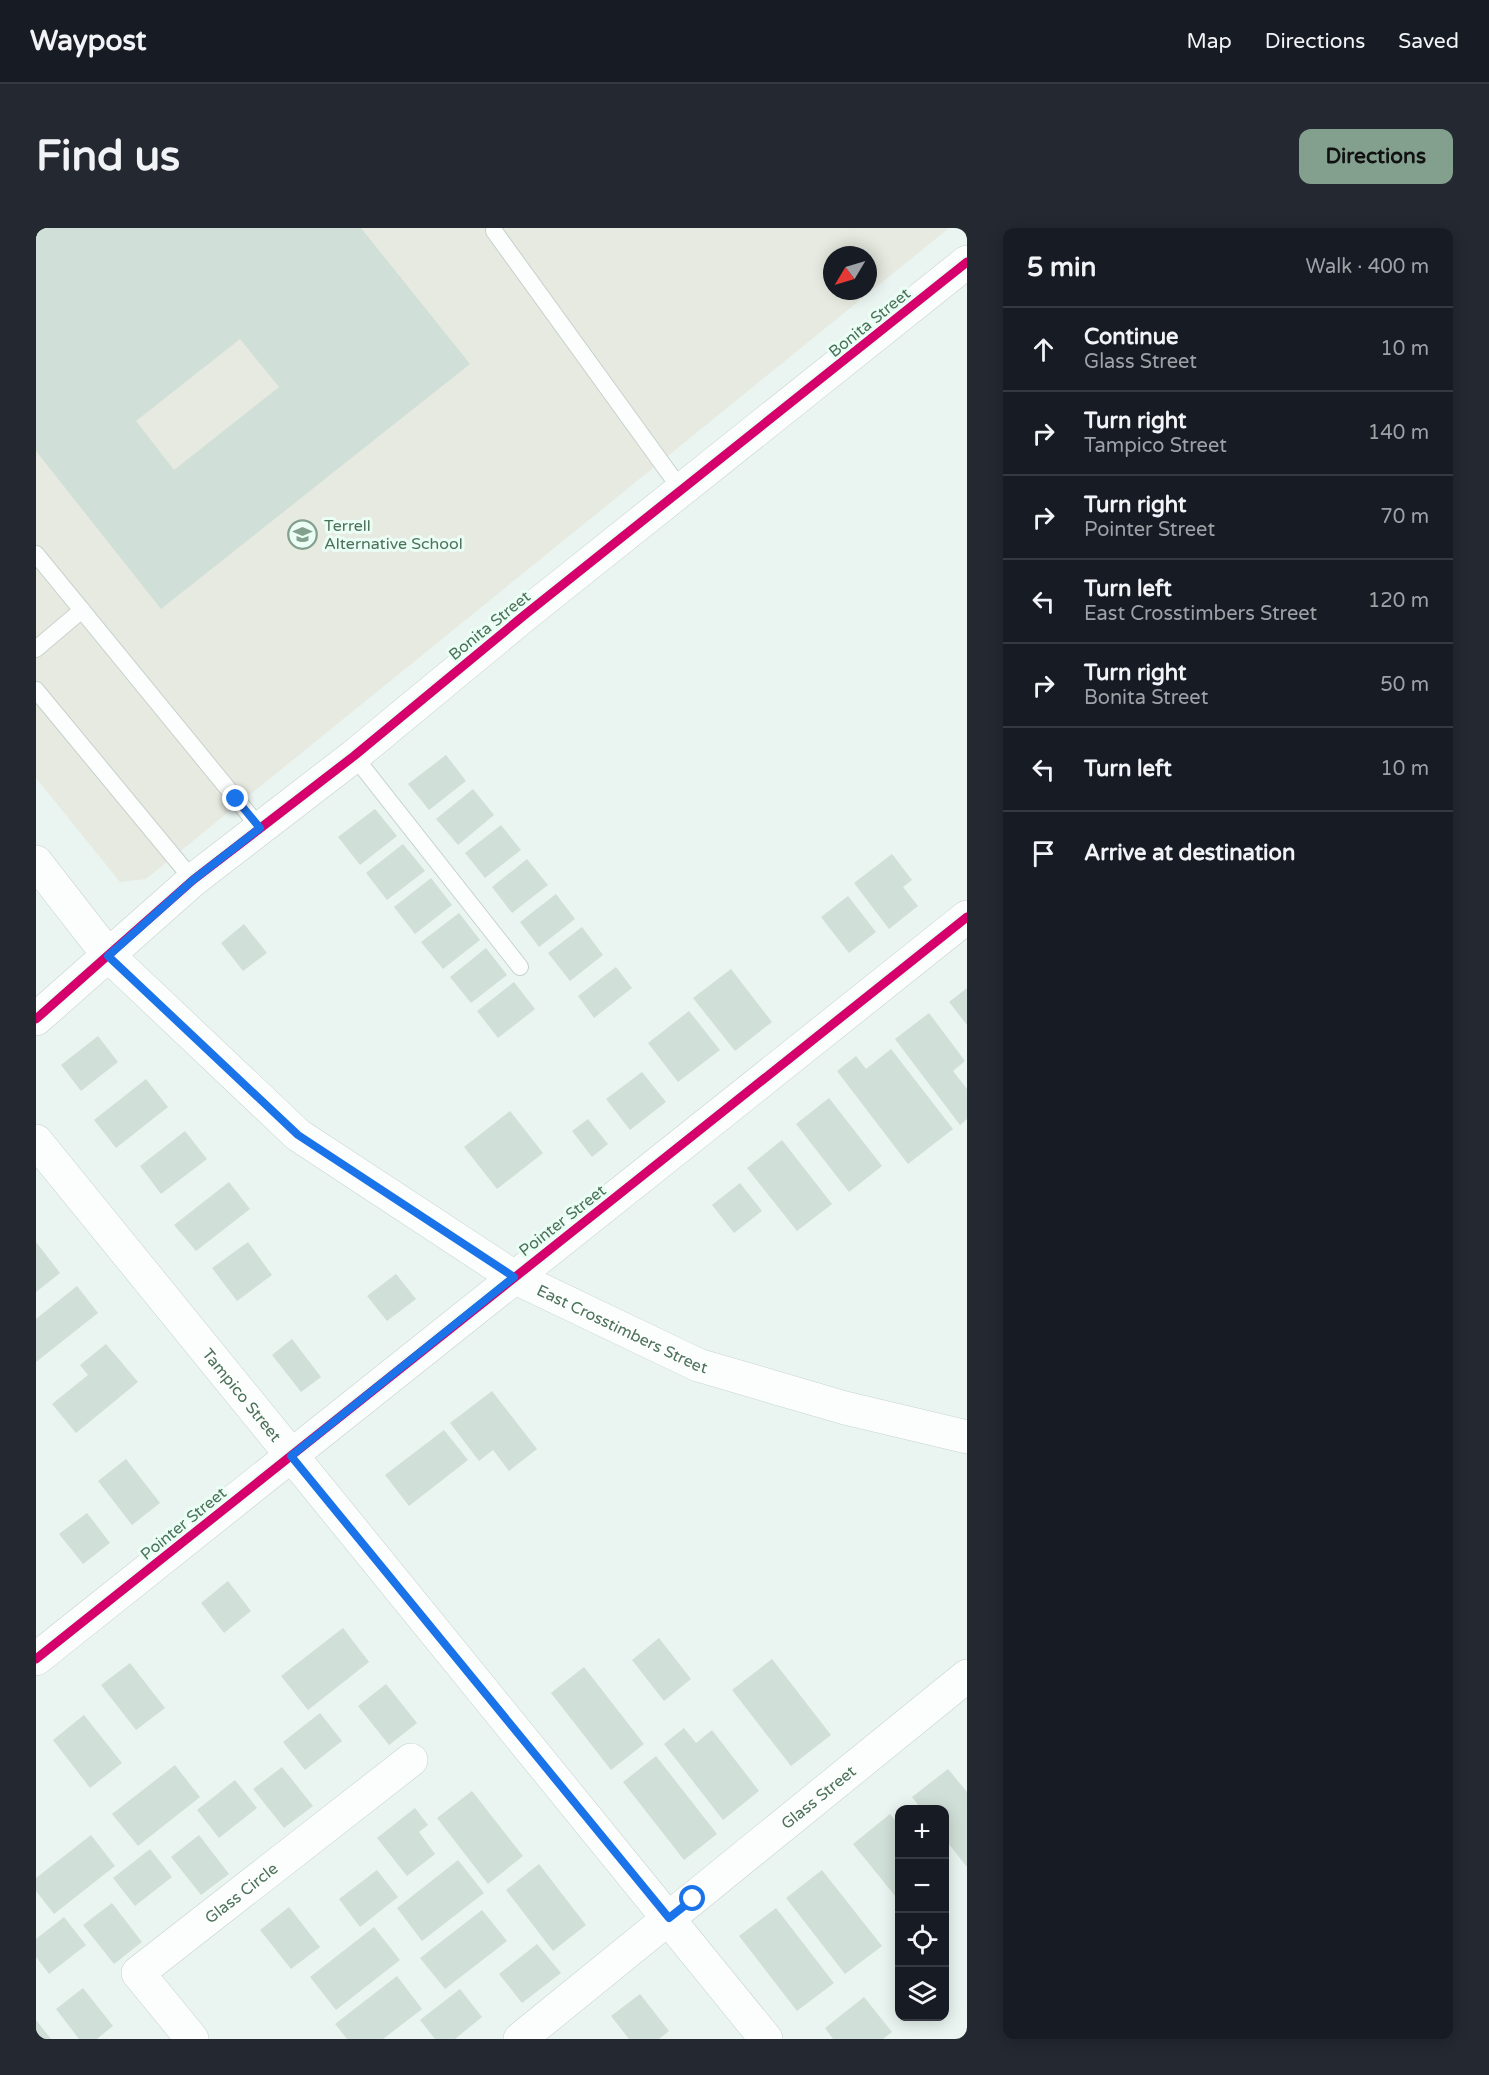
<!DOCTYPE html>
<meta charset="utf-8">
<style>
:root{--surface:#171b24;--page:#242831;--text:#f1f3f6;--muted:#9ea1a6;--line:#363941;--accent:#839f8e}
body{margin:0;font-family:"Varela Round",sans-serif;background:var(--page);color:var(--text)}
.controls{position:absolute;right:18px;bottom:18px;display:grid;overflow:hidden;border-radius:12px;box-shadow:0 3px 15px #0003}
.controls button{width:54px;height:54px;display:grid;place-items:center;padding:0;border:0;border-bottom:2px solid var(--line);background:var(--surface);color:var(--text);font:30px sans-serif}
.compass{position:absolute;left:787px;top:18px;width:54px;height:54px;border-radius:50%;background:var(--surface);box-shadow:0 3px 15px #0003;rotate:232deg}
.stop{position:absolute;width:18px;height:18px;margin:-14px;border:4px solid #1a73e8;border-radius:50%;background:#fff}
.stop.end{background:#1a73e8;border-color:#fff;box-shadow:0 2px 6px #0008}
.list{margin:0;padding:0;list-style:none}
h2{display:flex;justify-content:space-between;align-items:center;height:78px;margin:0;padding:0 24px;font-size:26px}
h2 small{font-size:20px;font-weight:400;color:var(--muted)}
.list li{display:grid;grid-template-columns:39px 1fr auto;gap:18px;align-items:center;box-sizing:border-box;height:84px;padding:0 24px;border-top:2px solid var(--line)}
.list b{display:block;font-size:22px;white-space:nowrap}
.list p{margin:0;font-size:20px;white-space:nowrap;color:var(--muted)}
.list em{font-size:20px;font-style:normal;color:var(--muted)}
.icon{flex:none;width:33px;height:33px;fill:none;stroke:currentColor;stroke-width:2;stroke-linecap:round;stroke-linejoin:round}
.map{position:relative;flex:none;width:931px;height:1811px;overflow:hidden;border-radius:12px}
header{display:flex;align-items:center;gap:36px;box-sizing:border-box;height:84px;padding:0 30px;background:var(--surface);border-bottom:2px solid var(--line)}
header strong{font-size:28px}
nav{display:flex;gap:33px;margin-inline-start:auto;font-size:21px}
.intro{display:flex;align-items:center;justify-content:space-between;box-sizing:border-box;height:144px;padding:0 36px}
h1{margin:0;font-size:42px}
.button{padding:15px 27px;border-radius:12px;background:var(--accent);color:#111;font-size:21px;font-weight:700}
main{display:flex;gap:36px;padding:0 36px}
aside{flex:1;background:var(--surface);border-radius:12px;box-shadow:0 3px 15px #0003}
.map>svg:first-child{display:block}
</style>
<header>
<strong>Waypost</strong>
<nav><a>Map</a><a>Directions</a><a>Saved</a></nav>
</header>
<div class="intro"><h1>Find us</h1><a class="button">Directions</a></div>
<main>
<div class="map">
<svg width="931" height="1811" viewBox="0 0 931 1811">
<rect width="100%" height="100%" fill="#eaf5f1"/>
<path fill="#e7eae0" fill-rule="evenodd" d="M0,0H913L110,651L84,654L0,550ZM796,27H832V63H796Z"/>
<g fill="#d0dfd7" fill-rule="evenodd">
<path d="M0,0H325L434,136L125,381L0,223ZM204,111L243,159L138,242L100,193Z"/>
<polygon points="410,527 430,553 393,582 372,556"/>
<polygon points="437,561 458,587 422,617 400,591"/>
<polygon points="339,581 361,608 324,637 302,609"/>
<polygon points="465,597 485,622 449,650 429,625"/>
<polygon points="367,616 389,643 351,672 330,645"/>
<polygon points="856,626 876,652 867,659 882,678 853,701 818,655"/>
<polygon points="491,631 512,657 476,685 456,659"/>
<polygon points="395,650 416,677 379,706 358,679"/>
<polygon points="520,666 539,691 503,719 484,694"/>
<polygon points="812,668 840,704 813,725 785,689"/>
<polygon points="423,685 444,712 407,741 385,714"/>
<polygon points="208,696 231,725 207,743 185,715"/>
<polygon points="546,699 567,727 534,753 512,725"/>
<polygon points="450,720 471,747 435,775 414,749"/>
<polygon points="580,739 596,760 558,790 542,768"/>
<polygon points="695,741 736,794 699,823 657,770"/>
<polygon points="478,754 499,781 462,810 441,783"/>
<polygon points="931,760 931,797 913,774"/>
<polygon points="653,783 684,822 642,854 612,815"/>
<polygon points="893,785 929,833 917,843 931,861 931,891 924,897 859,811"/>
<polygon points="62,808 82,834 45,863 25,837"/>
<polygon points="855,821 917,901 872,936 801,843 820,828 830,841"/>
<polygon points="606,844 630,874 594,902 570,871"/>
<polygon points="110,851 132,879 80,920 58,892"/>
<polygon points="793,870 846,938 813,964 760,896"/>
<polygon points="474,883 507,925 461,961 428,919"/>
<polygon points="552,891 572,916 556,929 536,903"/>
<polygon points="149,903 171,931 125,966 104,938"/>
<polygon points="746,912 796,976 761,1003 711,940"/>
<polygon points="193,954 214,981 160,1023 138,997"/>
<polygon points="704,955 726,983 698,1005 676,977"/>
<polygon points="0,1014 24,1045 0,1064"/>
<polygon points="212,1014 236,1047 201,1073 176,1040"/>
<polygon points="360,1046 380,1071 351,1093 331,1068"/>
<polygon points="41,1058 62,1085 0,1134 0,1091"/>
<polygon points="256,1111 285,1149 265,1164 236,1127"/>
<polygon points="70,1116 102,1154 40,1205 16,1176 52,1147 44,1137"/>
<polygon points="456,1163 501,1221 473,1243 457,1222 443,1233 414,1195"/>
<polygon points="408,1202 432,1232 373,1278 349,1247"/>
<polygon points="90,1231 124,1275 96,1297 62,1253"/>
<polygon points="51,1285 74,1315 47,1336 23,1306"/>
<polygon points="192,1353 215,1383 188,1405 165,1375"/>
<polygon points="307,1400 333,1434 272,1482 245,1448"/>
<polygon points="623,1410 655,1451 628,1473 596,1432"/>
<polygon points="736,1431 795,1507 755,1538 696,1462"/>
<polygon points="94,1435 129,1480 100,1502 65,1457"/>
<polygon points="548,1439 608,1516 575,1542 515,1465"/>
<polygon points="350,1456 381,1495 353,1517 322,1478"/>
<polygon points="284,1485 306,1513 269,1542 247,1514"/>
<polygon points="48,1487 86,1535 54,1560 17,1512"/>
<polygon points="648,1500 660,1515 676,1502 723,1563 687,1592 628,1516"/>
<polygon points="620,1528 681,1606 648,1632 587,1554"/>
<polygon points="139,1537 164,1569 102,1618 76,1586"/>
<polygon points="246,1539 277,1578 248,1600 217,1561"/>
<polygon points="912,1541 931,1564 931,1639 908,1610 908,1582 886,1582 876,1569"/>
<polygon points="199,1552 221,1580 183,1610 161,1582"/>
<polygon points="436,1563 487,1628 452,1656 401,1590"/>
<polygon points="379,1580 392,1597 383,1604 399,1626 371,1648 341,1610"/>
<polygon points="854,1586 864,1598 864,1674 817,1616"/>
<polygon points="55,1607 79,1638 18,1686 0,1663 0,1650"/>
<polygon points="163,1607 193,1646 165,1667 135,1629"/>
<polygon points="114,1621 136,1649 99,1678 77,1650"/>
<polygon points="422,1632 448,1665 386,1713 361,1680"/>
<polygon points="503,1636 550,1697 517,1723 470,1662"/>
<polygon points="341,1642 362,1669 324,1699 303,1671"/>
<polygon points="786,1642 846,1718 809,1746 750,1670"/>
<polygon points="76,1675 106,1714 78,1736 47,1697"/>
<polygon points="253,1679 284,1719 255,1741 224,1702"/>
<polygon points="740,1680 798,1755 761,1783 703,1708"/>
<polygon points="446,1682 471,1713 409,1761 384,1730"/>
<polygon points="28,1689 50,1717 13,1746 0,1729 0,1711"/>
<polygon points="338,1699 364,1732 300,1782 274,1749"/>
<polygon points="501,1716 525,1745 486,1775 463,1746"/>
<polygon points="361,1748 386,1781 347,1811 311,1811 299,1796"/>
<polygon points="47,1760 77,1798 61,1811 43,1811 20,1781"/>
<polygon points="424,1761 446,1789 419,1811 399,1811 384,1792"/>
<polygon points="604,1766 633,1803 623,1811 593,1811 575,1788"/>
<polygon points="828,1769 856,1804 847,1811 797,1811 789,1800"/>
<polygon points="0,1792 15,1811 0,1811"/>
</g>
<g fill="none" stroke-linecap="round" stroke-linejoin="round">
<defs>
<g id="service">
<polyline points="458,3 646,263"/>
<polyline points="0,326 224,600"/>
<polyline points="0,421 46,382"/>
<polyline points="0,462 157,652"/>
<polyline points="318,528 484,739"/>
</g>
<g id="minor">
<polyline points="0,791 157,652 318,528 491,385 931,34"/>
<path id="s1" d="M0,913L730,1811"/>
<polyline points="0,1431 931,689"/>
<path id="s2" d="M156,1811L102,1745L375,1532"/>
<path id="s3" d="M484,1811L931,1448"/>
</g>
<g id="secondary">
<path id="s4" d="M0,634L73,728L262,907L478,1049L662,1137L809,1180L931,1209"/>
</g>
</defs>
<use href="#service" stroke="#c5d2cc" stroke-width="18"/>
<use href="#minor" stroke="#c5d2cc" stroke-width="34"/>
<use href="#secondary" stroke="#c7d4cd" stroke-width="34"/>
<use href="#service" stroke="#fcfefd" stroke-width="16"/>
<use href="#minor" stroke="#fcfefd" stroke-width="33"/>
<use href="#secondary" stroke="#fcfefd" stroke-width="33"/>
<defs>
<g id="cycleway">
<polyline points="0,791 157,652 318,528 491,385 931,34"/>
<polyline points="0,1431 931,689"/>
</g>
</defs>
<use href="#cycleway" stroke="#ebfef6" stroke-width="13"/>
<use href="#cycleway" stroke="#d6006c" stroke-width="9"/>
</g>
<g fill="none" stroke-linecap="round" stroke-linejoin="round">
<polyline stroke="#1a73e8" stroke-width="8" points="200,571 224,600 157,652 72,728 262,907 478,1049 255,1228 633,1690 657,1671"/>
</g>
<defs>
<symbol id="school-ring" viewBox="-11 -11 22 22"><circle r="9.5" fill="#ebfef6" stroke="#839f8e" stroke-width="1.5"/><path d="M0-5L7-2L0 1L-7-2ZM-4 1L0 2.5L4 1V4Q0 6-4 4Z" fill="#839f8e"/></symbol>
</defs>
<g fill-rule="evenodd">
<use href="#school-ring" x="250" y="290" width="33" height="33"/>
</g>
<g text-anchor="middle" stroke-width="6" stroke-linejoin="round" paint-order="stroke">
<g font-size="16" fill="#4c7159" stroke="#ebfef6">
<text transform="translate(833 94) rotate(-39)" y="6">Bonita Street</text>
<text transform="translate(453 397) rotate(-39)" y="6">Bonita Street</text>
<text transform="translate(526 992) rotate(-38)" y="6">Pointer Street</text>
<text dy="6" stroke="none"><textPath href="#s4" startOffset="758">East Crosstimbers Street</textPath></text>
<text dy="6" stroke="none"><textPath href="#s1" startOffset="327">Tampico Street</textPath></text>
<text transform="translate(147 1295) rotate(-39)" y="6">Pointer Street</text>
<text dy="6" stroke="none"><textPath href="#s3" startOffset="384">Glass Street</textPath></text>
<text dy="6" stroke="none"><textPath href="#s2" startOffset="216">Glass Circle</textPath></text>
</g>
<g font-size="16" fill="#4c7159" stroke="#ebfef6" text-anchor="start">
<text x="288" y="303">Terrell<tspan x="288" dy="18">Alternative School</tspan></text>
</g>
</g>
</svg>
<div class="controls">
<button>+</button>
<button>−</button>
<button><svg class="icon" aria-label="locate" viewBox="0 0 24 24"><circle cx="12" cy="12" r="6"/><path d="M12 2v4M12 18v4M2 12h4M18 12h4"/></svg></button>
<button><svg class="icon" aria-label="layers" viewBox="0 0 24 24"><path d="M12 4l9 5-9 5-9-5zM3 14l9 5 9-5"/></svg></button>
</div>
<svg class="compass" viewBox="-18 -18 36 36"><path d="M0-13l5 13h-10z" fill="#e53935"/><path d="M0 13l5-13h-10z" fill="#9ea1a6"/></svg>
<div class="stop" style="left:657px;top:1671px"></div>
<div class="stop end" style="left:200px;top:571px"></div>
</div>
<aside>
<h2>5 min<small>Walk · 400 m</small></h2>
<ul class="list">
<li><svg class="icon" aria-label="ahead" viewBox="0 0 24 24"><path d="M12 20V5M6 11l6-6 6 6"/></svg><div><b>Continue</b><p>Glass Street</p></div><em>10 m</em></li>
<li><svg class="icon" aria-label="right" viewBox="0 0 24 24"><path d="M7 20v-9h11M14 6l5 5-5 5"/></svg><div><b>Turn right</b><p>Tampico Street</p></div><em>140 m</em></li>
<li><svg class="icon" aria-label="right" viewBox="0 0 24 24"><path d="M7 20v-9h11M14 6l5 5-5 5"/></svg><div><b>Turn right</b><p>Pointer Street</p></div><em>70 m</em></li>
<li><svg class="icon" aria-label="left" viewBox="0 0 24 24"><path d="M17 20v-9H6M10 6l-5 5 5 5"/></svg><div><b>Turn left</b><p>East Crosstimbers Street</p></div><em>120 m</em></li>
<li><svg class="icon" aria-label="right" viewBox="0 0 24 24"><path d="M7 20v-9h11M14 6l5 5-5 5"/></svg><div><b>Turn right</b><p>Bonita Street</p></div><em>50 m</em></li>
<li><svg class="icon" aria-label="left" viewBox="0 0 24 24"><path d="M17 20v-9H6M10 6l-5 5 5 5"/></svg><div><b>Turn left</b></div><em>10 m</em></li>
<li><svg class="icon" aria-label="arrive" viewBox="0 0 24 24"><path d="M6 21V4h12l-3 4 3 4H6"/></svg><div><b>Arrive at destination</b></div></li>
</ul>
</aside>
</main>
